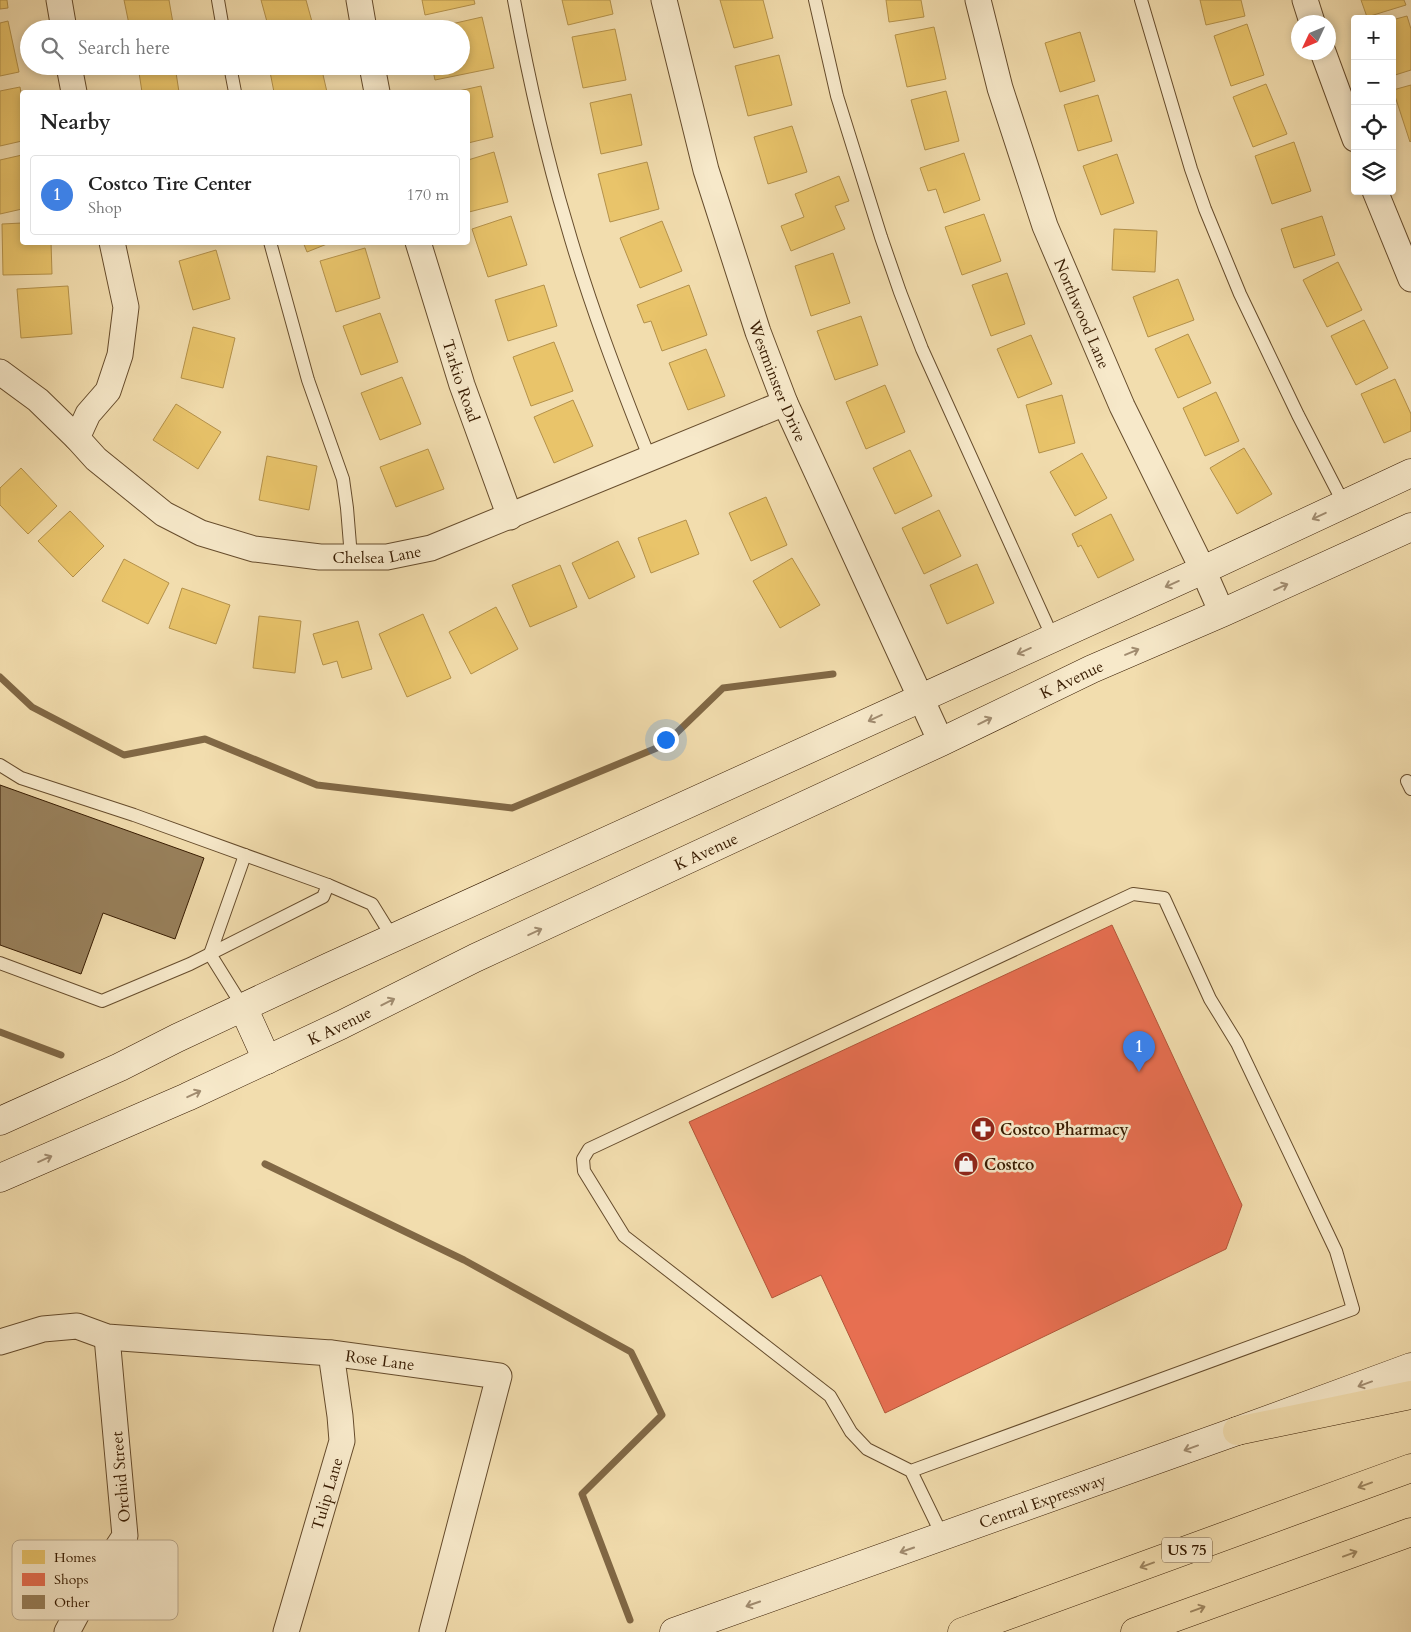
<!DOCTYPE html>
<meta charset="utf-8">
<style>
:root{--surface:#fff;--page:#f6f6f6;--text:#222;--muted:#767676;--line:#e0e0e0;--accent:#8f2418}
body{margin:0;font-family:Cardo,serif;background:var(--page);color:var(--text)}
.controls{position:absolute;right:15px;top:15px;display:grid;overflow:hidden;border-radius:5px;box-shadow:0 2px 8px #0003}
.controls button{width:45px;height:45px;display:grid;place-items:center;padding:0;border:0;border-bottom:1px solid var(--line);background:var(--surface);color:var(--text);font:25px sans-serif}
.compass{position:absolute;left:1291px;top:15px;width:45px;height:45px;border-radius:50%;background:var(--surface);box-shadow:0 2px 8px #0003;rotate:226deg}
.you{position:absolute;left:665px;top:739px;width:18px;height:18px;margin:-12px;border:4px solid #fff;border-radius:50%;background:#1a73e8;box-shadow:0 0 0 8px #1a73e833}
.badge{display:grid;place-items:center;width:32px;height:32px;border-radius:50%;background:var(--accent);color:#fff;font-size:16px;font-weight:700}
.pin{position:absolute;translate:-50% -41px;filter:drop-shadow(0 1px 2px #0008)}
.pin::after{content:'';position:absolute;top:26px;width:18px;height:15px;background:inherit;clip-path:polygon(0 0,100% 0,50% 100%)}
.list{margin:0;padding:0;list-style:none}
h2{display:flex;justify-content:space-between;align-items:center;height:65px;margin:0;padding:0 20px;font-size:21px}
h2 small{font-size:16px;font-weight:400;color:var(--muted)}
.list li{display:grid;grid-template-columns:32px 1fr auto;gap:15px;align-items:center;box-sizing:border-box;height:80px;margin:0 10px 10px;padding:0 10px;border:1px solid var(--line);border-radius:5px}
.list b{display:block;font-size:19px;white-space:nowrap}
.list p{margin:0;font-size:16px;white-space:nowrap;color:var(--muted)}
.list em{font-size:16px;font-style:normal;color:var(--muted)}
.icon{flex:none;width:28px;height:28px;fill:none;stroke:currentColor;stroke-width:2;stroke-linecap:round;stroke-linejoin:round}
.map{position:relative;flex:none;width:1411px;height:1632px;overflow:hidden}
.search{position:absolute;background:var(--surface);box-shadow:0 2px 8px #0003;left:20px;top:20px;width:450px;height:55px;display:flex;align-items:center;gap:12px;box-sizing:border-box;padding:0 18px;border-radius:28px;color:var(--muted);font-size:19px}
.panel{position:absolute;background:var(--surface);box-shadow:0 2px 8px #0003;left:20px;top:90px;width:450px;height:155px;border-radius:5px}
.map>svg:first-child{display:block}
</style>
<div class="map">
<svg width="1411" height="1632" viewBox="0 0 1411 1632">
<rect width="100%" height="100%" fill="#f2ddae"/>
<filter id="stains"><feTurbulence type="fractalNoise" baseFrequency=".004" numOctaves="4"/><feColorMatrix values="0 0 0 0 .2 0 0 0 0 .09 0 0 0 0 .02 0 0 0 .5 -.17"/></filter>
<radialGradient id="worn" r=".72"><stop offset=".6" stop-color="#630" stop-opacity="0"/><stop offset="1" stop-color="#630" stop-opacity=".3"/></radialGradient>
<g fill="#e9c46a" stroke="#b4914a">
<polygon points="0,0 7,0 8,8 0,9"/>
<polygon points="124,0 169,0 174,29 130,29"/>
<polygon points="261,0 306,0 314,29 269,29"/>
<polygon points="422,0 474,0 475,4 425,15"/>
<polygon points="562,0 610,0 613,14 568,25"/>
<polygon points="720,0 763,0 773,38 734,48"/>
<polygon points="886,0 921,0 924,17 889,22"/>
<polygon points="1200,0 1241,0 1245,16 1206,25"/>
<polygon points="1361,0 1404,0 1406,5 1367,17"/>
<polygon points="1407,16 1411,29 1411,70 1392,76 1392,20"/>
<polygon points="482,17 494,68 435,80 432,66 461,66 461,29 448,29 447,25"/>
<polygon points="8,21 19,72 0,76 0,23"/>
<polygon points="1247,24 1264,75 1231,86 1214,36"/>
<polygon points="934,27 946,79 907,87 895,35"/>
<polygon points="615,29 626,80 583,88 572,37"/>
<polygon points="1080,32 1095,81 1060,92 1045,43"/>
<polygon points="779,55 792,105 748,116 735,66"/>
<polygon points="138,66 175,66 179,92 142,92"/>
<polygon points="298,66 321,66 327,92 274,92 270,72"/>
<polygon points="1266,84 1287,134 1253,147 1233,97"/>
<polygon points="1411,85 1411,141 1410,142 1393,90"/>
<polygon points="481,86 493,137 468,143 468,92 454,92"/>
<polygon points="20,87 22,99 22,141 0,146 0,91"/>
<polygon points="946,91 959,141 925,150 911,100"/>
<polygon points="631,94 642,145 601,154 590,103"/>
<polygon points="1098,95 1112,141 1078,151 1064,105"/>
<polygon points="792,126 807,172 768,184 754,137"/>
<polygon points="1294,142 1311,191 1272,204 1255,156"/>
<polygon points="494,152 508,202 469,212 468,205 468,160"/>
<polygon points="964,153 980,200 944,213 936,189 928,191 920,168"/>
<polygon points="1117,154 1134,203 1101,215 1083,166"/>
<polygon points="22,155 22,209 0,214 0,160"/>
<polygon points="647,162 659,209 610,222 598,174"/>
<polygon points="839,176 849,201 835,206 845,229 791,251 781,226 804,217 795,194"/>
<polygon points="984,214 1001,261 962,275 945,227"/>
<polygon points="511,216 527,265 488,277 472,229"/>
<polygon points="1322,216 1335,255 1294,268 1281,229"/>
<polygon points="662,221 682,271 640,288 620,238"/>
<polygon points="22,223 22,242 51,242 52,274 3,275 2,224"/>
<polygon points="1114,229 1157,231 1155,272 1112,270"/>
<polygon points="303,242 332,242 307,252"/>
<polygon points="365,248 380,298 336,312 320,261"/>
<polygon points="216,250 230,299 193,310 179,261"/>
<polygon points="833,253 850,303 811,316 795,266"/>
<polygon points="1338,262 1362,310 1327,327 1303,280"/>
<polygon points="1007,273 1025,324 991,336 972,285"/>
<polygon points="1178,279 1194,320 1148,337 1133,297"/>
<polygon points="544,285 557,326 508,341 495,300"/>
<polygon points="689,285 707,335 662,351 651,321 644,323 637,305"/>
<polygon points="68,286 72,334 21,338 17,289"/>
<polygon points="380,313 398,362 361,375 343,326"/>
<polygon points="861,316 878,365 835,380 817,331"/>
<polygon points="1364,320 1388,368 1356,385 1331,336"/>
<polygon points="193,327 235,338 223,388 181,378"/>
<polygon points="1188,334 1211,383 1178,398 1155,349"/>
<polygon points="1031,335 1052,384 1018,398 997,349"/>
<polygon points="554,342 573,391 531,406 513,357"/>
<polygon points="706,349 725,396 688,410 669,363"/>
<polygon points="402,377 421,424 380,440 361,393"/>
<polygon points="1395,379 1411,414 1411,431 1384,443 1361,394"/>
<polygon points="885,385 905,432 866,449 846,402"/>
<polygon points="1216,392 1239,441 1205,456 1183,408"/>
<polygon points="1062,395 1075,443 1039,453 1026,405"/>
<polygon points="573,400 593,446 554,463 534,417"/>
<polygon points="176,404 221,432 198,469 153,440"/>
<polygon points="1244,448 1272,494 1237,514 1210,468"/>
<polygon points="428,449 444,489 396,507 380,467"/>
<polygon points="910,450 932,496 895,514 873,468"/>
<polygon points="1082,453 1107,498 1075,516 1050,472"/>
<polygon points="267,456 317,466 309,510 259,500"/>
<polygon points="21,468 57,506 28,534 0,505 0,488"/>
<polygon points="766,497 787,545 751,561 729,513"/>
<polygon points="939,510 961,556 924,574 902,528"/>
<polygon points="70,511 104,546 73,577 38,541"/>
<polygon points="1111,514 1134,560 1098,578 1081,545 1078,547 1072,534"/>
<polygon points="686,520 699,554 651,573 638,538"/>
<polygon points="618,541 635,577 589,599 572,563"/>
<polygon points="792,558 820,605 780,628 753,581"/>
<polygon points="124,559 169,583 148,624 102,601"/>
<polygon points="977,564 994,603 947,624 930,585"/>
<polygon points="560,565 577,607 530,627 512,585"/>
<polygon points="182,588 230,605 216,644 169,628"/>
<polygon points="496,607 518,649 471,674 449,632"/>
<polygon points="423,614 451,678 407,697 379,634"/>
<polygon points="259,616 301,621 295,673 253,668"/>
<polygon points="358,621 372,669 342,678 337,661 323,665 313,634"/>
</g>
<polygon fill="#e76f51" stroke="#b25639" points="1112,925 1242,1205 1226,1249 885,1413 821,1275 772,1298 689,1122"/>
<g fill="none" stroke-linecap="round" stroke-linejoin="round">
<g stroke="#816845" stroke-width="7">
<polyline points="0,677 32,707 124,755 205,739 317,785 512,808 664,745 723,688 833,674"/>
<polyline points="0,1032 61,1055"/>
<polyline points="265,1164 464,1260 631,1352 662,1415 582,1494 630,1620"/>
</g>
</g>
<polygon fill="#98805b" stroke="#371b01" points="0,785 204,858 175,939 103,913 81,974 0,945"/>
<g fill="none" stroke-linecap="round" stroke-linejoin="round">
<defs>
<g id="lane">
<polyline points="218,0 223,29"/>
<path d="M514,0C528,75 544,149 566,222C589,303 619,381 650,459"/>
<polyline points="815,0 837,96 881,237 900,292 922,349 1053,638"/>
<polyline points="1141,0 1191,169 1205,209 1240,294 1298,415 1344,504"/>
<polyline points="230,66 235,92"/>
<polyline points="270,242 308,380 343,479 347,508 351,557"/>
<polyline points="0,765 21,778 134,815 328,885 323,897 190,964 102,1001 0,963"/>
<polyline points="1407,781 1411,789"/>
<polyline points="328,885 372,904 393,938"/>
<polyline points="210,954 245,855"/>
<polyline points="210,954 243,1007"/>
<polyline points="911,1471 1353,1309 1336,1251 1237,1043 1210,999 1164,898 1133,894 589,1149 583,1159 584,1171 624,1236 830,1396 851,1432 867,1449 911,1471 943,1537"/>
</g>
<g id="street">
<polyline points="59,0 64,29"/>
<polyline points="359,0 364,29"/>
<path id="s1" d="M664,0L706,170L758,332L785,403L941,742"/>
<path id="s2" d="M978,0L1000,88L1045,226L1122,406L1203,570L1222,613"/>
<polyline points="1305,0 1312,22"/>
<polyline points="1323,52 1355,139"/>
<polyline points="69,66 74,92"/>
<polyline points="372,66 377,92"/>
<polyline points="1375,191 1411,279"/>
<path id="s3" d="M418,242L462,385L510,517"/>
<path id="s4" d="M0,372L38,400L77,438L96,459L164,514L201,533L254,549L320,557H387L431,548L785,403"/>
<polyline points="77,438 88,414 108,391 120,355 126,307 112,242"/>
<path id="s5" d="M0,1342L43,1329L77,1326L107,1337L331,1353L499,1376L432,1632"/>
<polyline points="67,1632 90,1589 125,1536 107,1337"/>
<path id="s6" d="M286,1632L342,1441L340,1416L331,1353"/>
</g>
<g id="secondary">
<polyline points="243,1007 267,1060"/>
<polyline points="0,1121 120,1067 177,1038 329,967 1203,570 1411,473"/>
<path id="s7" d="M0,1178L187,1097L341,1025L475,958L941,742L1092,669L1222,613L1411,527"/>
<path id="s8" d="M674,1632L1237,1431L1411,1367"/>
</g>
<g id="highway">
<polyline points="1237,1431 1411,1395"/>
<polyline points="962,1632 1411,1468"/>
<polyline points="1135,1632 1411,1532"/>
</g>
</defs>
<use href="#lane" stroke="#664c2c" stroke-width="14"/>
<use href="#street" stroke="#664c2c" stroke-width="27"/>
<use href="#secondary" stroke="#371b01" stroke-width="29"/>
<use href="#highway" stroke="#371b01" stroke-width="29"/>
<use href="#lane" stroke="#f7e9ca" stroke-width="12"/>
<use href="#street" stroke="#f7e9ca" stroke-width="25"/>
<use href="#secondary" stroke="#f7e9ca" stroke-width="28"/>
<use href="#highway" stroke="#f2ddae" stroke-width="28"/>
</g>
<defs><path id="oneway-shaft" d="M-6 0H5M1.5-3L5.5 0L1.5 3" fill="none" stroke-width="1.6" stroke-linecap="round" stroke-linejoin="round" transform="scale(1.25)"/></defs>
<g stroke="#a18c70">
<use href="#oneway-shaft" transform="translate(1319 516) rotate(155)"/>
<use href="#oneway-shaft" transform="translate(1172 584) rotate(156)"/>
<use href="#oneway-shaft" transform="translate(1281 587) rotate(-24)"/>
<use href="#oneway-shaft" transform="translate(1024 651) rotate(156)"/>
<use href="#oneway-shaft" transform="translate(1132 652) rotate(-23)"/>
<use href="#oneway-shaft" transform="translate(875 718) rotate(155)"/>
<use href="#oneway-shaft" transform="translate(985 721) rotate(-26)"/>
<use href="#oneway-shaft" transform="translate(535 932) rotate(-25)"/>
<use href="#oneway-shaft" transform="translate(388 1002) rotate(-27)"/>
<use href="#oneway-shaft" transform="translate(194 1094) rotate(-25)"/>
<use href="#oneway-shaft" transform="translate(45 1159) rotate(-24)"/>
<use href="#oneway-shaft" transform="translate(1365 1384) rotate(160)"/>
<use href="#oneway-shaft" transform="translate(1191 1448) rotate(160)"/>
<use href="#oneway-shaft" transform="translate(907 1550) rotate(161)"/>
<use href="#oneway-shaft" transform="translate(753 1604) rotate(161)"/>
</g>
<g stroke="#9e8660">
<use href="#oneway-shaft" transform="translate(1365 1485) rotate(160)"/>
<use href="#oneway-shaft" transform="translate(1350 1554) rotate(-20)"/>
<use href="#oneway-shaft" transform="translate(1147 1565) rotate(160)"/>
<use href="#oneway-shaft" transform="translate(1198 1609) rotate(-20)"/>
</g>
<defs>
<symbol id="pharmacy-disc" viewBox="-11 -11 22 22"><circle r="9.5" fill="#8f2418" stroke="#f7e9ca"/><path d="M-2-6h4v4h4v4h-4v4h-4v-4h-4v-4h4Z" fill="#fff"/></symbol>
<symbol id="shop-disc" viewBox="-11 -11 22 22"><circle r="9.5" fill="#8f2418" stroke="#f7e9ca"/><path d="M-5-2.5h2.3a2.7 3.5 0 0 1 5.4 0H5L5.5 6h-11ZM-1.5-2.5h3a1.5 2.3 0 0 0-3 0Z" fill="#fff"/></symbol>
</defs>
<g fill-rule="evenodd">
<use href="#pharmacy-disc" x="969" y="1115" width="28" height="28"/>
<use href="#shop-disc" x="952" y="1150" width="28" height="28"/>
</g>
<g text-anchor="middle" stroke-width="5" stroke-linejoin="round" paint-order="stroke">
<rect fill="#f7e9ca" stroke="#71593d" stroke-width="1" x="1162" y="1537.5" width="50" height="25" rx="4"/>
<g font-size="15" font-weight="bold" fill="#371b01">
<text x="1187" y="1555">US 75</text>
</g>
<g font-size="16" fill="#371b01" stroke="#f7e9ca">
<text dy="6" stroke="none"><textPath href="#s2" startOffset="331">Northwood Lane</textPath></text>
<text dy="6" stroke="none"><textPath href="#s3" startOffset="145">Tarkio Road</textPath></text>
<text dy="6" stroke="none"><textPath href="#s1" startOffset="398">Westminster Drive</textPath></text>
<text dy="6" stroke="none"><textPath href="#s4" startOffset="438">Chelsea Lane</textPath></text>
<text dy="6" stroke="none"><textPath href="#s7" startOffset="1182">K Avenue</textPath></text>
<text dy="6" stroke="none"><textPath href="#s7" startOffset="778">K Avenue</textPath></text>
<text dy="6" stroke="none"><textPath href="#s7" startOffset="372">K Avenue</textPath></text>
<text dy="6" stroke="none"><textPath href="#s5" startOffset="385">Rose Lane</textPath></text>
<text transform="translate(120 1477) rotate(-95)" y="6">Orchid Street</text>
<text dy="6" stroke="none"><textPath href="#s6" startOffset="144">Tulip Lane</textPath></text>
<text dy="6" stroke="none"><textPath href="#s8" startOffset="391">Central Expressway</textPath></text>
</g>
<g font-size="16" font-weight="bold" fill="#371b01" stroke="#f7e9ca" text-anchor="start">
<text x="1000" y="1135">Costco Pharmacy</text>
<text x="984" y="1170">Costco</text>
</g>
</g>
<rect x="12" y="1540" width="166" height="80" rx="8" fill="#f7e9ca" stroke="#bdab8e" stroke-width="1"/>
<rect x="22" y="1550" width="23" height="14" fill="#e9c46a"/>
<rect x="22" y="1573" width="23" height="13" fill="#e76f51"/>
<rect x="22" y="1595" width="23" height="14" fill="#98805b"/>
<g font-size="14" fill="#371b01">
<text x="54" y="1562">Homes</text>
<text x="54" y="1584">Shops</text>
<text x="54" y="1607">Other</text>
</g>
<rect width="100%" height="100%" filter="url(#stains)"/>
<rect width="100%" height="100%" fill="url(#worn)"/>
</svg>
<div class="controls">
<button>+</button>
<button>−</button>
<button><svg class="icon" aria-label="locate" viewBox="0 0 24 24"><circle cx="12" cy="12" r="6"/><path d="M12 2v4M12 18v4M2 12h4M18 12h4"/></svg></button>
<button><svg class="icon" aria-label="layers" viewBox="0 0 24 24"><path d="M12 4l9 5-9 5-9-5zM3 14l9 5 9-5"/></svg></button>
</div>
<svg class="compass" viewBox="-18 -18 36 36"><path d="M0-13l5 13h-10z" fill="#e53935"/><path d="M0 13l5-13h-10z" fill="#767676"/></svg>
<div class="you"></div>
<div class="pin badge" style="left:1139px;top:1072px;background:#3f7fe0">1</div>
<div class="search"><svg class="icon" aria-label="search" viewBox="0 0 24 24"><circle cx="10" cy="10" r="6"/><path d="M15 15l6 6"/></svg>Search here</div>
<section class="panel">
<h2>Nearby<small></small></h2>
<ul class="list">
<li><span class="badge" style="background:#3f7fe0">1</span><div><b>Costco Tire Center</b><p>Shop</p></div><em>170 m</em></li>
</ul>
</section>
</div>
